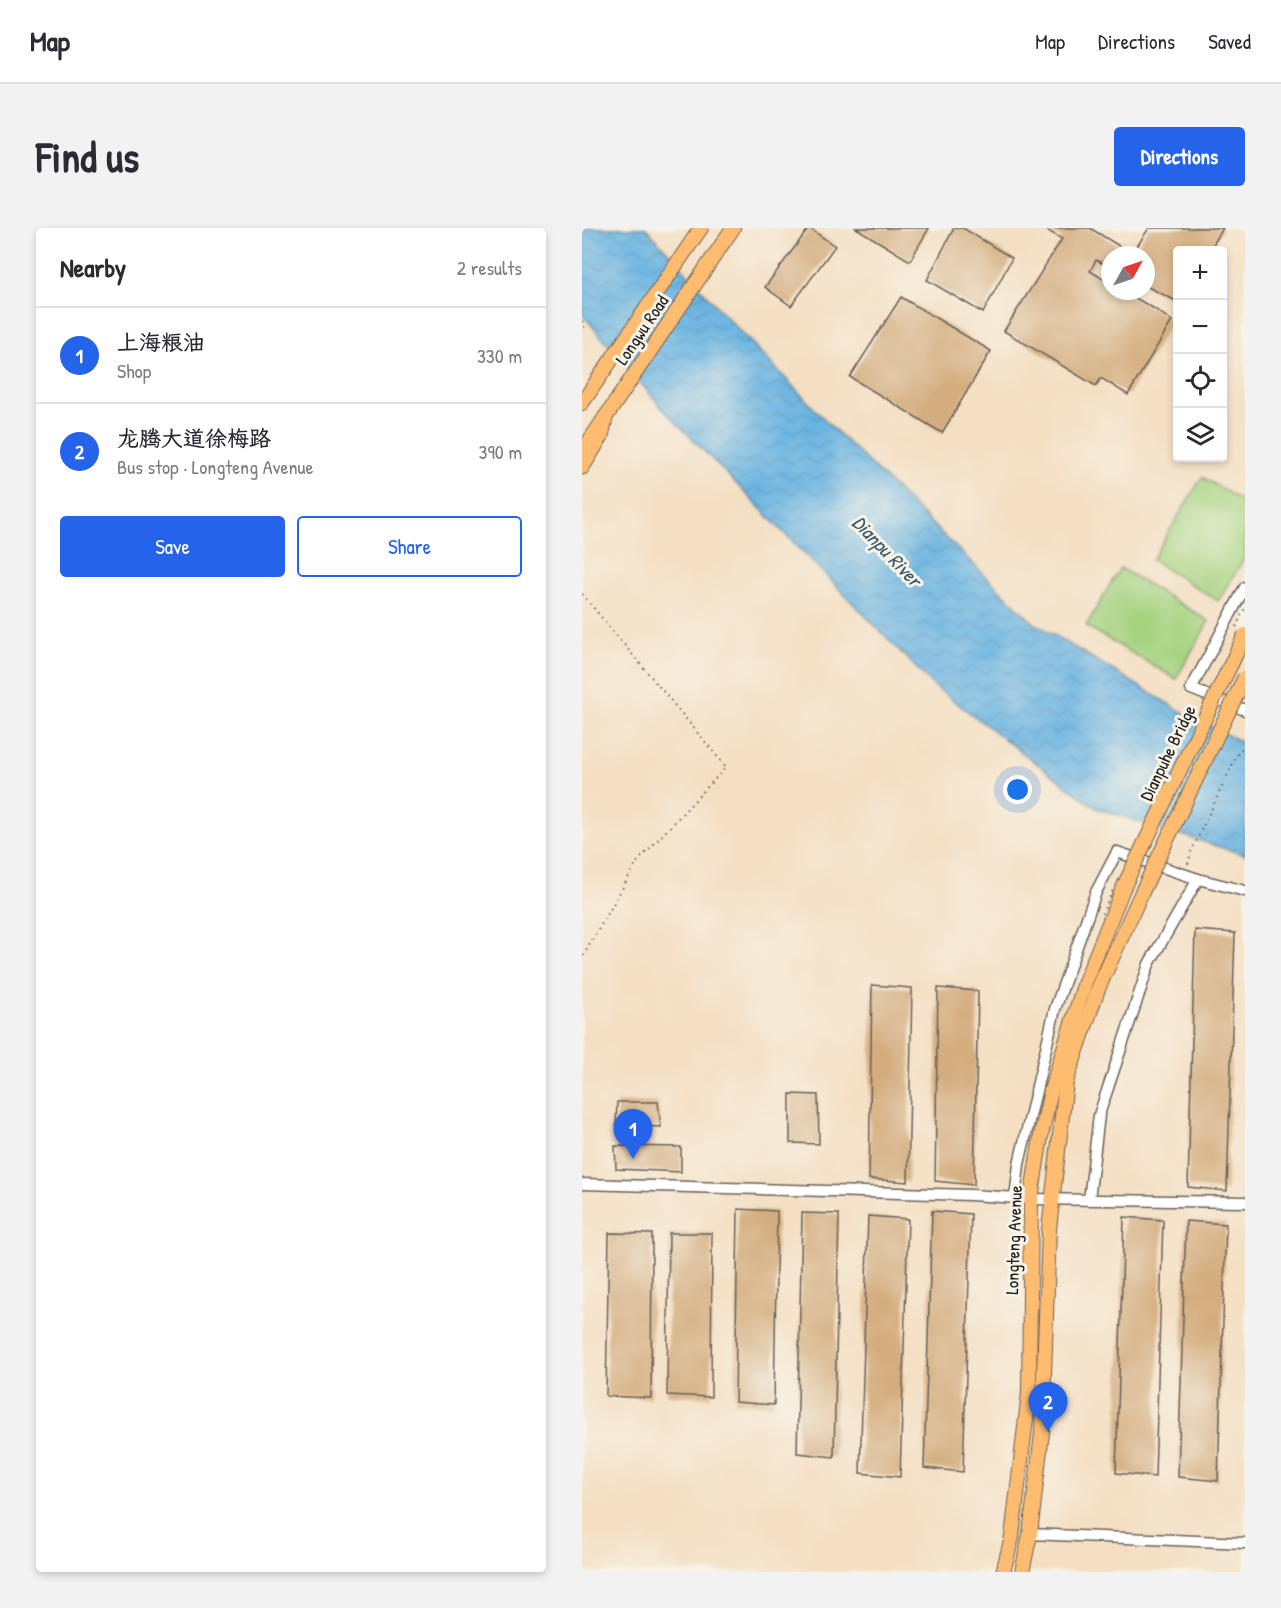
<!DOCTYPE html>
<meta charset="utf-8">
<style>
:root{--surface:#fff;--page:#f2f2f3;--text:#2b2b33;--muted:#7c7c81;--line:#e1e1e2;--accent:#2563eb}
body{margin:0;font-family:"Patrick Hand","LXGW WenKai TC",sans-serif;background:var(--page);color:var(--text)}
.controls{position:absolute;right:18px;top:18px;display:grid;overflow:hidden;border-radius:6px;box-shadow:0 3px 9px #0003}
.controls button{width:54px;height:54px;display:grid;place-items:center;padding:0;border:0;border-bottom:2px solid var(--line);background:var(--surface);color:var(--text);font:30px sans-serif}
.compass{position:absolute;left:519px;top:18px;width:54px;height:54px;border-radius:50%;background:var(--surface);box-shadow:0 3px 9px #0003;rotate:50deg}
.you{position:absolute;left:436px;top:562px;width:21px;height:21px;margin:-15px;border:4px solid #fff;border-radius:50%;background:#1a73e8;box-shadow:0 0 0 9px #1a73e833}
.badge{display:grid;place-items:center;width:39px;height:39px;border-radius:50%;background:var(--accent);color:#fff;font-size:20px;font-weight:700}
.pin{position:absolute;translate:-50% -50px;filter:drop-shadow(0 2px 3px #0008)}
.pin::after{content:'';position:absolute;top:32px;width:21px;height:18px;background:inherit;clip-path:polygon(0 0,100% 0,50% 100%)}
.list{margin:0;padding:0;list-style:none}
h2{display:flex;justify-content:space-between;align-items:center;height:78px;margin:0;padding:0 24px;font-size:26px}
h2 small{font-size:20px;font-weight:400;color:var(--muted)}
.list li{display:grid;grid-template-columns:39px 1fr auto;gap:18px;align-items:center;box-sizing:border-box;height:96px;padding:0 24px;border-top:2px solid var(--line)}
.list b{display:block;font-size:22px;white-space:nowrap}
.list p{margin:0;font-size:20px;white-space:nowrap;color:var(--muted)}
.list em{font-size:20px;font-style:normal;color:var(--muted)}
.actions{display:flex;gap:12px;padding:18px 24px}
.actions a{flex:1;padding:14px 0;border:2px solid var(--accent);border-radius:6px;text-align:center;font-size:21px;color:var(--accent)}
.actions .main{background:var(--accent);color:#fff}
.icon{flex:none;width:33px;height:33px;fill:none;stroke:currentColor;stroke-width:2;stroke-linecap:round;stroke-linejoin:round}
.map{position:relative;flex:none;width:663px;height:1344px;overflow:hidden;border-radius:6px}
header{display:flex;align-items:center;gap:36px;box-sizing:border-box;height:84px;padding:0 30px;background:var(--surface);border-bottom:2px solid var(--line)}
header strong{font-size:28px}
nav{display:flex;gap:33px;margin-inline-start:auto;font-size:21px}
.intro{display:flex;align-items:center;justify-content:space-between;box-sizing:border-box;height:144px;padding:0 36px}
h1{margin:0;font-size:42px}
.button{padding:15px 27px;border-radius:6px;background:var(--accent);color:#fff;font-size:21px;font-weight:700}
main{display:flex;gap:36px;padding:0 36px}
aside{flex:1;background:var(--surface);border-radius:6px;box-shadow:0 3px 9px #0003}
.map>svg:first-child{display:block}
</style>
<header>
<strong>Map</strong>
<nav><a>Map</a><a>Directions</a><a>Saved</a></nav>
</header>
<div class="intro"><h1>Find us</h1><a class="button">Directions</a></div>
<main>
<aside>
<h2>Nearby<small>2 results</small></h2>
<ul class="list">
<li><span class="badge">1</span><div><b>上海粮油</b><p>Shop</p></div><em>330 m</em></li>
<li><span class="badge">2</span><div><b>龙腾大道徐梅路</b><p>Bus stop · Longteng Avenue</p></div><em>390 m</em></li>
</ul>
<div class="actions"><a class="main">Save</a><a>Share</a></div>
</aside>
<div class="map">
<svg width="663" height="1344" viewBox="0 0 663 1344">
<defs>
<pattern id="water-waves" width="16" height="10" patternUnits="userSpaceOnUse" patternTransform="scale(1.5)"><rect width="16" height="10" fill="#68b3e1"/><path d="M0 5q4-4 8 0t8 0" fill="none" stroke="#5a99c0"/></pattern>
</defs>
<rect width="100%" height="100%" fill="#f7f3e8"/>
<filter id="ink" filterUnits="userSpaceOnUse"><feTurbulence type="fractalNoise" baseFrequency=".0167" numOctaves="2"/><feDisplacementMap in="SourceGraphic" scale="12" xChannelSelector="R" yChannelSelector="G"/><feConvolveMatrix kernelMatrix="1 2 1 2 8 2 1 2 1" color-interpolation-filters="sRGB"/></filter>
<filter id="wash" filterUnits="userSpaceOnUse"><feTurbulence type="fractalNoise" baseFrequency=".008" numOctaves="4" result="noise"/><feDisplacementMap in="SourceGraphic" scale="24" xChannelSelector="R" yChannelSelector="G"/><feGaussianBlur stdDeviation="1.35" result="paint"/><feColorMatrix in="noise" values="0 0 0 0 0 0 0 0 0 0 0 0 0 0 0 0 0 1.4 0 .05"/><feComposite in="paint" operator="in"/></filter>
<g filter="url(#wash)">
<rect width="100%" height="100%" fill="#f4dfc3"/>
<g fill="#a6d380" stroke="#61784e" stroke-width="1.5">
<polygon points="620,249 663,275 663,329 636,373 570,332"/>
<polygon points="538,340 627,393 594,451 504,398"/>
</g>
<polygon fill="url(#water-waves)" stroke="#42687e" stroke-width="1.5" points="0,0 64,0 140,84 249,198 452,395 600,484 663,516 663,627 514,580 352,458 79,179 0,86"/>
<g id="blocks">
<g fill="#d4ad7f">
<polygon points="227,0 253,18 209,78 183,59"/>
<polygon points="274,0 347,0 328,33"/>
<polygon points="372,0 381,0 430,30 401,85 345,52"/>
<polygon points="461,0 508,0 550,26 567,0 641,0 628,22 596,22 596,74 564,58 564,27 528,27 528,39 514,32 508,43 528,55 528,63 541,63 571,80 590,93 546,167 519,150 514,158 422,103 480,11"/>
<polygon points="319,69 409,123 360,205 268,149"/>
<polygon points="613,702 653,705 645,963 606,959"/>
<polygon points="290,757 330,760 326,954 287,951"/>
<polygon points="356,760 396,763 392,957 353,953"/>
<polygon points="208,866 236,867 237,916 208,915"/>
<polygon points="35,874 76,874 79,899 34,897"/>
<polygon points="33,918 99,919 99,944 34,941"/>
<polygon points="156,981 195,983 192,1177 153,1174"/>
<polygon points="350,983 389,986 381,1244 342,1240"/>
<polygon points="220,985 257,986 252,1229 215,1225"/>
<polygon points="286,988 326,991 318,1249 278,1245"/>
<polygon points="542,989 581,992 573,1249 534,1245"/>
<polygon points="604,993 644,996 636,1253 596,1249"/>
<polygon points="27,1005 70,1006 69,1170 24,1168"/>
<polygon points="87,1005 130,1005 129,1169 85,1167"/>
</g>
</g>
</g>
<g filter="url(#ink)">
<use href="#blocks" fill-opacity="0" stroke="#686056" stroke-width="1.5"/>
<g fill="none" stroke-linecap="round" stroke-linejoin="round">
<defs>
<g id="minor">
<polyline points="663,359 609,461 663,482"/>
<polyline points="0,956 389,967 449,971 663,974"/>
<polyline points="433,970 437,936 473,781 514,664 535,624 616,651"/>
<polyline points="507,972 517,887 567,736 616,651 663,663"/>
<polyline points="448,1306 663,1315"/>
</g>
<g id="major">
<polyline points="0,175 119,0"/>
<polyline points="0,224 151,0"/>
<polyline points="421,1344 430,1309 447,1165 449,971 459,908 469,862 503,754 542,658"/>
<polyline points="440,1344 448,1306 460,1205 467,1001 484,854 516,761 559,666"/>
</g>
<polyline id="highway" points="0,239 19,208 23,190"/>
</defs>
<use href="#minor" stroke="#686056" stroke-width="13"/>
<use href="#major" stroke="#686056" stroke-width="16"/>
<use href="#highway" stroke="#686056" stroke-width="17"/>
<g stroke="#686056" stroke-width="2" stroke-dasharray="1.5 4.5" stroke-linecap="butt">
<polyline points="0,93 3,97 0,103"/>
<polyline points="0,366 144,539 56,633 0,730"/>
<polyline points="606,636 609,624 656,525 663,517"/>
</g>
<use href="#minor" stroke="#fff" stroke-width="10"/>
<use href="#major" stroke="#fdbc70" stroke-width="14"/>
<use href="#highway" stroke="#fdbc70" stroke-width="15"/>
<defs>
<g id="major-bridge">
<polyline points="542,658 663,407"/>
<polyline points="559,666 663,449"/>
</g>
</defs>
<use href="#major-bridge" stroke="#686056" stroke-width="16" stroke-linecap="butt"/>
<g stroke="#686056" stroke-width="2" stroke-dasharray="1.5 4.5" stroke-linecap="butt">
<polyline points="654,399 663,380"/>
<polyline points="520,686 531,662"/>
</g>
<use href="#major-bridge" stroke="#fdbc70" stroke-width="14"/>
</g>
</g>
<g text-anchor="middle" stroke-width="6" stroke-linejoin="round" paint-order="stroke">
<g font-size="18" fill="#1c1c1c" stroke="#f7f3e8">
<text transform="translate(60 102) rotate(-56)" y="6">Longwu Road</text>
<text transform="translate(586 525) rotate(-64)" y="6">Dianpuhe Bridge</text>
<text transform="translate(432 1012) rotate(-88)" y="6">Longteng Avenue</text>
</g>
<g font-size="20" font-style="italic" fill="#3a586b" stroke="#f7f3e8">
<text transform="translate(305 323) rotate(46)" y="7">Dianpu River</text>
</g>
</g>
</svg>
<div class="controls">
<button>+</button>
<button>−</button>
<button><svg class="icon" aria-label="locate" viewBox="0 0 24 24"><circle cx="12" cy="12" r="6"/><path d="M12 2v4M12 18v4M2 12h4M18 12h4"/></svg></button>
<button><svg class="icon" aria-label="layers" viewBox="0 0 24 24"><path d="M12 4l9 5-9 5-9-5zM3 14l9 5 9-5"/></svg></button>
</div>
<svg class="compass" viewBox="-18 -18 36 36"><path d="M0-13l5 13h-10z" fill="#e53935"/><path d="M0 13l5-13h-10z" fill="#7c7c81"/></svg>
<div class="you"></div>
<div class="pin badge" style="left:51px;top:931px">1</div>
<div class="pin badge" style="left:466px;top:1204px">2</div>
</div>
</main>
